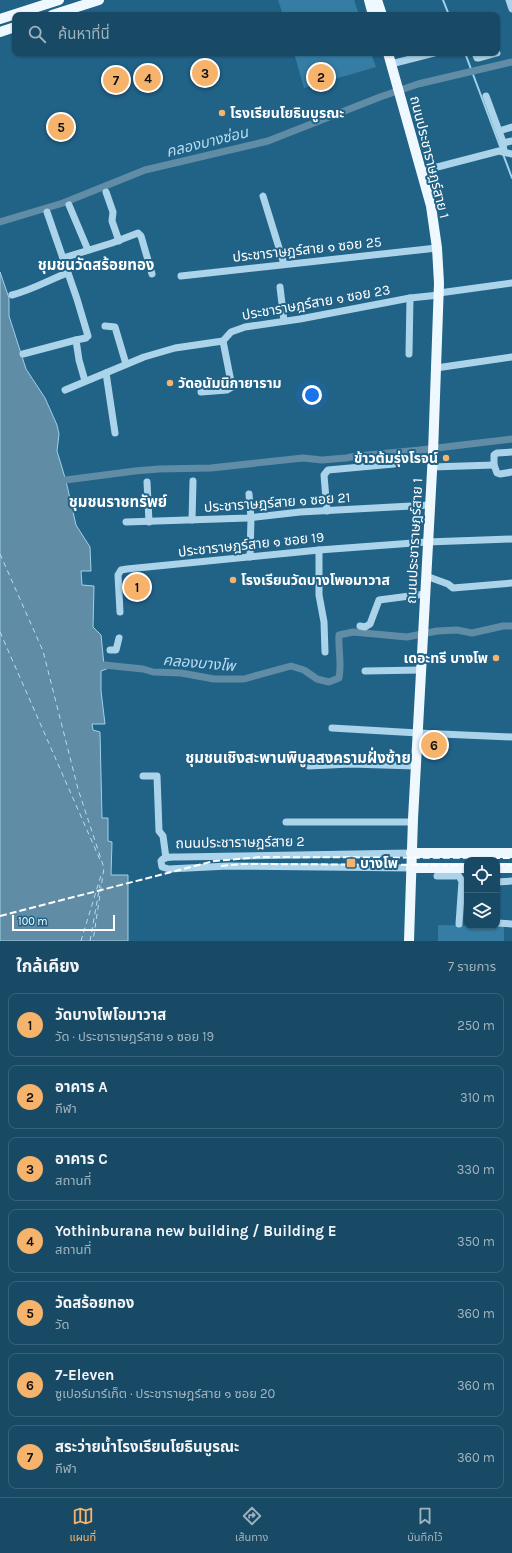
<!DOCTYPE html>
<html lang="th">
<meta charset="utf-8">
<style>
:root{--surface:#194a65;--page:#26546e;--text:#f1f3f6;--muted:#9fb3bf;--line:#376279;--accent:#f6b36c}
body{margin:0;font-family:Karla,"Noto Sans Thai",sans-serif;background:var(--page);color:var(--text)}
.controls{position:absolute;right:12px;bottom:12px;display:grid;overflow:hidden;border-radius:8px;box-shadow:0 1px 3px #0004}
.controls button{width:36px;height:36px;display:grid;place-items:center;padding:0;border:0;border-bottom:1px solid var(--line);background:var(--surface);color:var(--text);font:20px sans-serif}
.scale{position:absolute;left:12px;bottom:10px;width:103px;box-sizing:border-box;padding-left:4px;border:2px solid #fff;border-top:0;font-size:11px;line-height:14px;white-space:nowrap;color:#fff;-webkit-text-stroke:3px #216287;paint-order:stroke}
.you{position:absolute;left:312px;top:395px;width:14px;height:14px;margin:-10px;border:3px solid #fff;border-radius:50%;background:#1a73e8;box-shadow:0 0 0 6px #1a73e833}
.badge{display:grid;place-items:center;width:26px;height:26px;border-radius:50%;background:var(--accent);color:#111;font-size:13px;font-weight:700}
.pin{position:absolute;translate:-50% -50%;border:2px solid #fff;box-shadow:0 1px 4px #0006}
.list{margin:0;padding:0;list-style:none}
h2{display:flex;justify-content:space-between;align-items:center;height:52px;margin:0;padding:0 16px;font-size:17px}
h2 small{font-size:13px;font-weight:400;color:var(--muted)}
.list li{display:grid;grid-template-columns:26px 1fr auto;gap:12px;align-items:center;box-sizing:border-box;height:64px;margin:0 8px 8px;padding:0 8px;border:1px solid var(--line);border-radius:8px}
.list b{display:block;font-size:15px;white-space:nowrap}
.list p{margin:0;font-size:13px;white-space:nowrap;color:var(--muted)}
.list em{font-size:13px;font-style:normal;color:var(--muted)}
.icon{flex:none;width:22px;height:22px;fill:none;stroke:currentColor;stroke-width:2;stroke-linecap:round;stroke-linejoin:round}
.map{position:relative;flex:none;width:512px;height:941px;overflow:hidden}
.search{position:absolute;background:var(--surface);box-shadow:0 1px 3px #0004;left:12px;right:12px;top:12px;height:44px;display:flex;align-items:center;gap:10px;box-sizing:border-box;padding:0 14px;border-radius:8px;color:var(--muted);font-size:15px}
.sheet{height:556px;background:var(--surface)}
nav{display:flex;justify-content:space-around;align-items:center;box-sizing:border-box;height:56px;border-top:1px solid var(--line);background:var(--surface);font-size:11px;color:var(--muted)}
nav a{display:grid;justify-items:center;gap:2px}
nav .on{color:var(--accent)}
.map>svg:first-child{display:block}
</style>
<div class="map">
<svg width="512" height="941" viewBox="0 0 512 941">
<rect width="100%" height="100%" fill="#216287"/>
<g fill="#357da4">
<polygon points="278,0 354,0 359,15 283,15"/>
<polygon points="294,53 371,53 376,67 304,88"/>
<polygon points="438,925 504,926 504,941 438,941"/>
</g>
<polygon fill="#608ca5" stroke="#9fd1eb" points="0,272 9,298 9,316 26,369 45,398 57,425 59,434 57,451 66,481 76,525 90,547 91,571 81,571 82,585 94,586 93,627 101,635 104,665 109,668 101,671 101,691 105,724 92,724 93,730 100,732 102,818 108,818 108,841 112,842 111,875 128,875 128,941 0,941"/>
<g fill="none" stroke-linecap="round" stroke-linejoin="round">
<g stroke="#9fd1eb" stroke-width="2">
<polyline points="443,0 449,15"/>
<polyline points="465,53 501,149"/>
<polyline points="503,154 512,178"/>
</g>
<g stroke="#608ca5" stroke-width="7">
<polyline points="0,222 63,203 145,170 268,141 380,97 418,84 512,62"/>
<polyline points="58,481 135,471 159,469 211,468 303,458 322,460 346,458 357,456 420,450 512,439"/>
<path d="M94,665H104L143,669L153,672L181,673L214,679H244L291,666L304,670L317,679L329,682L339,678C342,662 338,650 339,635L353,632L407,637L437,631L457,630L472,633L503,626H512"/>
</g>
<g stroke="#b7ddf1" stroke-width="1" stroke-dasharray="5 4" stroke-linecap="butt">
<polyline points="0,554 43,651 78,789 104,868 93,941"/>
<polyline points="0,632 101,862"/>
<polyline points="81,941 102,872"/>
<polyline points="90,941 100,885"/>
</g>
<g stroke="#abd4ea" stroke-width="7">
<polyline points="509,0 512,9"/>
<polyline points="475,53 477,58 479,58 497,53"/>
<polyline points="391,64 434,53"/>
<polyline points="486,96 503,142 504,152"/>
<polyline points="499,131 512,127"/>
<polyline points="503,143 512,141"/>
<polyline points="422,171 499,151 512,154"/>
<polyline points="106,192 113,212 112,221 119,241"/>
<polyline points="263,196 284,264"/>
<polyline points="69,205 88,250"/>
<polyline points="47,212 77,299 88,336 86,337 86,338 76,340 79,360 85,381"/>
<polyline points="63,258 112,243 138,233 141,236 152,274"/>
<polyline points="181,276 437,248"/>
<polyline points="280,287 284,321"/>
<polyline points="439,293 512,283"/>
<path d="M12,295C32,290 49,280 67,273"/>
<polyline points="105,326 115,327 126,364"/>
<polyline points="23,354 76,340"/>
<polyline points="409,354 410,298"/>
<polyline points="436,368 512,357"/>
<polyline points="106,373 115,433"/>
<polyline points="65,390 144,357 175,348 223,341 231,332 245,327 300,319 410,298 439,295"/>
<polyline points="201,392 227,390 232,387 223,341"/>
<polyline points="512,452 497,453 494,455 494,465 497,473 500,474 512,472"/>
<polyline points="432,467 494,465"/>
<polyline points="147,482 149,522"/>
<polyline points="249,494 251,518 250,557"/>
<polyline points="327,511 324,475 328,470 394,464"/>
<polyline points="192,520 193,481"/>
<polyline points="126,522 248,518 300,512 430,505"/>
<polyline points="319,550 319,595 324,622 325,652"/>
<polyline points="426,576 448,584 453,588 512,583"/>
<polyline points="120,612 118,575 121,570 127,569 319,550 427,542 512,539"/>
<polyline points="360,626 365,627 370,624 379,600 425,594"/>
<polyline points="110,650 116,650 119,638"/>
<polyline points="365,671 421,670"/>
<polyline points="332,728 418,733 512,737"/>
<polyline points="309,766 350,764 416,766"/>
<polyline points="143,776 157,776 159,831 163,836 166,858"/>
<polyline points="286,822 412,822"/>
<path d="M411,868L228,866L169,869L162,867L161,861C164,856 173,857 179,857L411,853"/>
<polyline points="458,875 462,881 459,924"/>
<polyline points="437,876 455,876 458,875 457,872"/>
<polyline points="497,882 512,881"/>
<polyline points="497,923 512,924"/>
</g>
<g stroke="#eff8fe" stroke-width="10">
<polyline points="369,0 373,15"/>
<polyline points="377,0 382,15"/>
<polyline points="52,15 99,0"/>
<polyline points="0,19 59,0"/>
<polyline points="0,32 15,27"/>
<polyline points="388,53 431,206 437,248 439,283 433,453 413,819 409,941"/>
<polyline points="411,853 512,853"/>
<polyline points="411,868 467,868"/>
<polyline points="497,868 512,868"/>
</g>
<g stroke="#fff" stroke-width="2" stroke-dasharray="7 3" stroke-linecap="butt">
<polyline points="497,865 512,865"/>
<polyline points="221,866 243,864 467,865"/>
<polyline points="0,916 214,861 261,857 512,858"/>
</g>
</g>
<g fill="#f6b36c" stroke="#216287" stroke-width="1.5">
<circle cx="222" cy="113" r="4"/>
<circle cx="170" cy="383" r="4"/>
<circle cx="446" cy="458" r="4"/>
<circle cx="233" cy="580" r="4"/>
<circle cx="496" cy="658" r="4"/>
<rect x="346" y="858" width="10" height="10" rx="2"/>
</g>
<g text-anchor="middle" stroke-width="4" stroke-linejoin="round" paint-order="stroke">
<g font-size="14" font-weight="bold" fill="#fff" stroke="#216287" text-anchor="start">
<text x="230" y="118">โรงเรียนโยธินบูรณะ</text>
<text x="178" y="388">วัดอนัมนิกายาราม</text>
<text x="438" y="463" text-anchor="end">ข้าวต้มรุ่งโรจน์</text>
<text x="241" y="585">โรงเรียนวัดบางโพอมาวาส</text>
<text x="488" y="663" text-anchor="end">เดอะทรี บางโพ</text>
<text x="360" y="868">บางโพ</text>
</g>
<g font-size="14" fill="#fff" stroke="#216287">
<text transform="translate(430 157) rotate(76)" y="5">ถนนประชาราษฎร์สาย 1</text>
<text transform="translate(307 249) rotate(-6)" y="5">ประชาราษฎร์สาย ๑ ซอย 25</text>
<text transform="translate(316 302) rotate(-10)" y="5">ประชาราษฎร์สาย ๑ ซอย 23</text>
<text transform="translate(277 502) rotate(-4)" y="5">ประชาราษฎร์สาย ๑ ซอย 21</text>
<text transform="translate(414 541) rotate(-87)" y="5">ถนนประชาราษฎร์สาย 1</text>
<text transform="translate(251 544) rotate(-6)" y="5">ประชาราษฎร์สาย ๑ ซอย 19</text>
<text transform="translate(240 842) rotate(-1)" y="5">ถนนประชาราษฎร์สาย 2</text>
</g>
<g font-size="15" font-style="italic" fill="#b7ddf1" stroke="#216287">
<text transform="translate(207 142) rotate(-14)" y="5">คลองบางซ่อน</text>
<text transform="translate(199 663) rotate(5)" y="5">คลองบางโพ</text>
</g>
<g font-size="15" font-weight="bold" fill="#fff" stroke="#216287">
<text x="96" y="270">ชุมชนวัดสร้อยทอง</text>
<text x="118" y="507">ชุมชนราชทรัพย์</text>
<text x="298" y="763">ชุมชนเชิงสะพานพิบูลสงครามฝั่งซ้าย</text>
</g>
</g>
</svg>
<div class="controls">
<button><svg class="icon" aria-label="locate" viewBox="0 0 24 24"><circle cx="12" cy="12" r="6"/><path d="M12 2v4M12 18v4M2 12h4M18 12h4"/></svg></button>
<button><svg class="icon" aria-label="layers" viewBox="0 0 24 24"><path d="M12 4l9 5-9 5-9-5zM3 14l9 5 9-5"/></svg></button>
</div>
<div class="scale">100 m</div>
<div class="you"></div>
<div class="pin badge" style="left:137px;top:587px">1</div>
<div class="pin badge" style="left:321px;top:77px">2</div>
<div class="pin badge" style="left:205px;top:73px">3</div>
<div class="pin badge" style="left:148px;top:78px">4</div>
<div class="pin badge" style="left:61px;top:127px">5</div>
<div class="pin badge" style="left:434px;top:745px">6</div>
<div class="pin badge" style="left:116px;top:80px">7</div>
<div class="search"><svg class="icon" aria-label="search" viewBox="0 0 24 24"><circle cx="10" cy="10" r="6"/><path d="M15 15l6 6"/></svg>ค้นหาที่นี่</div>
</div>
<section class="sheet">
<h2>ใกล้เคียง<small>7 รายการ</small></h2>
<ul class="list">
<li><span class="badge">1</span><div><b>วัดบางโพโอมาวาส</b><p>วัด · ประชาราษฎร์สาย ๑ ซอย 19</p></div><em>250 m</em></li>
<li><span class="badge">2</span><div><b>อาคาร A</b><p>กีฬา</p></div><em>310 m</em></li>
<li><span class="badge">3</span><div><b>อาคาร C</b><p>สถานที่</p></div><em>330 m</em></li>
<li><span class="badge">4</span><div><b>Yothinburana new building / Building E</b><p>สถานที่</p></div><em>350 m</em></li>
<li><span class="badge">5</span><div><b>วัดสร้อยทอง</b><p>วัด</p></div><em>360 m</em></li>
<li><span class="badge">6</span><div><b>7-Eleven</b><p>ซูเปอร์มาร์เก็ต · ประชาราษฎร์สาย ๑ ซอย 20</p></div><em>360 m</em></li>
<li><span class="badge">7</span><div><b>สระว่ายนํ้าโรงเรียนโยธินบูรณะ</b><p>กีฬา</p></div><em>360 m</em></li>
</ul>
</section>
<nav>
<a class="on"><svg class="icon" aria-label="map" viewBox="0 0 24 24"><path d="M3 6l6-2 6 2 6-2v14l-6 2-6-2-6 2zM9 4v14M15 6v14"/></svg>แผนที่</a>
<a><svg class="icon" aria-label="directions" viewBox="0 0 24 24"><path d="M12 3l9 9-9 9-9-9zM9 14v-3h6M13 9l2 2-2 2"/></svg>เส้นทาง</a>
<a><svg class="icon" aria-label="saved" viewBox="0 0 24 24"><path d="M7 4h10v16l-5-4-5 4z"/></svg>บันทึกไว้</a>
</nav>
